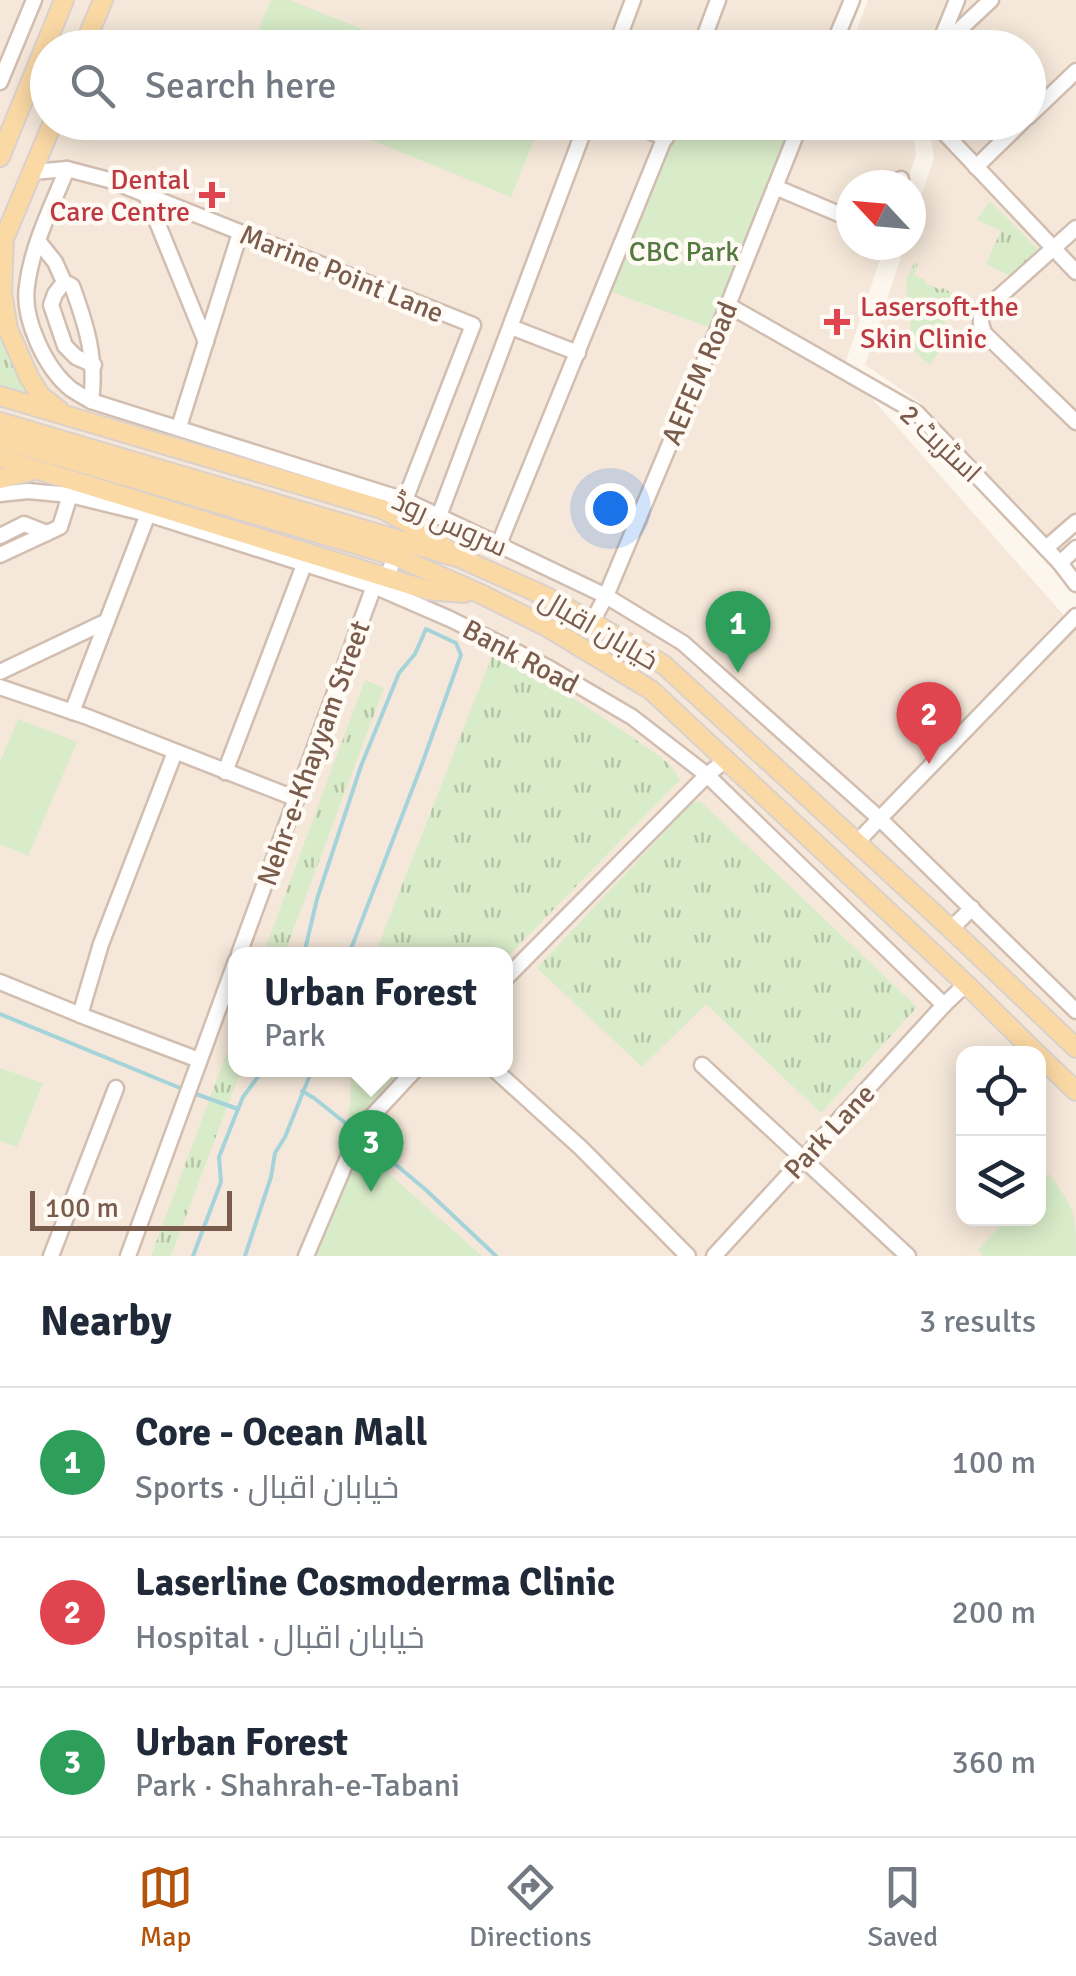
<!DOCTYPE html>
<meta charset="utf-8">
<style>
:root{--surface:#fff;--page:#f6f6f7;--text:#1f2937;--muted:#747a83;--line:#e0e1e3;--accent:#b45309}
body{margin:0;font-family:Signika,Cairo,sans-serif;background:var(--page);color:var(--text)}
.controls{position:absolute;right:30px;bottom:30px;display:grid;overflow:hidden;border-radius:20px;box-shadow:0 5px 25px #0003}
.controls button{width:90px;height:90px;display:grid;place-items:center;padding:0;border:0;border-bottom:2px solid var(--line);background:var(--surface);color:var(--text);font:50px sans-serif}
.compass{position:absolute;left:836px;top:170px;width:90px;height:90px;border-radius:50%;background:var(--surface);box-shadow:0 5px 25px #0003;rotate:296deg}
.scale{position:absolute;left:30px;bottom:25px;width:202px;box-sizing:border-box;padding-left:10px;border:5px solid #7a5c4d;border-top:0;font-size:28px;line-height:35px;white-space:nowrap;color:#7a5c4d;-webkit-text-stroke:8px #fffaf3;paint-order:stroke}
.you{position:absolute;left:610px;top:508px;width:35px;height:35px;margin:-25px;border:8px solid #fff;border-radius:50%;background:#1a73e8;box-shadow:0 0 0 15px #1a73e833}
.badge{display:grid;place-items:center;width:65px;height:65px;border-radius:50%;background:var(--accent);color:#fff;font-size:32px;font-weight:700}
.pin{position:absolute;translate:-50% -82px;filter:drop-shadow(0 2px 5px #0008)}
.pin::after{content:'';position:absolute;top:52px;width:35px;height:30px;background:inherit;clip-path:polygon(0 0,100% 0,50% 100%)}
.popup{position:absolute;left:228px;top:947px;width:285px;height:130px;box-sizing:border-box;display:grid;place-content:center;border-radius:20px;background:var(--surface);filter:drop-shadow(0 2px 8px #0005);font-size:32px;white-space:nowrap;color:var(--muted)}
.popup b{font-size:38px;color:var(--text)}
.popup::after{content:'';position:absolute;left:50%;top:100%;margin-left:-20px;border:20px solid transparent;border-top-color:var(--surface)}
.list{margin:0;padding:0;list-style:none}
h2{display:flex;justify-content:space-between;align-items:center;height:130px;margin:0;padding:0 40px;font-size:42px}
h2 small{font-size:32px;font-weight:400;color:var(--muted)}
.list li{display:grid;grid-template-columns:65px 1fr auto;gap:30px;align-items:center;box-sizing:border-box;height:150px;padding:0 40px;border-top:2px solid var(--line)}
.list b{display:block;font-size:38px;white-space:nowrap}
.list p{margin:0;font-size:32px;white-space:nowrap;color:var(--muted)}
.list em{font-size:32px;font-style:normal;color:var(--muted)}
.icon{flex:none;width:55px;height:55px;fill:none;stroke:currentColor;stroke-width:2;stroke-linecap:round;stroke-linejoin:round}
.map{position:relative;flex:none;width:1076px;height:1256px;overflow:hidden}
.search{position:absolute;background:var(--surface);box-shadow:0 5px 25px #0003;left:30px;right:30px;top:30px;height:110px;display:flex;align-items:center;gap:25px;box-sizing:border-box;padding:0 35px;border-radius:55px;color:var(--muted);font-size:38px}
.sheet{height:580px;background:var(--surface)}
nav{display:flex;justify-content:space-around;align-items:center;box-sizing:border-box;height:140px;border-top:2px solid var(--line);background:var(--surface);font-size:28px;color:var(--muted)}
nav a{display:grid;justify-items:center;gap:5px}
nav .on{color:var(--accent)}
.map>svg:first-child{display:block}
</style>
<div class="map">
<svg width="1076" height="1256" viewBox="0 0 1076 1256">
<defs>
<pattern id="grass-tufts" width="24" height="20" patternUnits="userSpaceOnUse" patternTransform="scale(2.5)"><rect width="24" height="20" fill="#d8ecc9"/><path d="M3 7l-1-3M5 7V3M7 7l1-3M15 17l-1-3M17 17v-4M19 17l1-3" fill="none" stroke="#b4c2a5"/></pattern>
</defs>
<rect width="100%" height="100%" fill="#fdf6ec"/>
<g fill="#f5e8da" fill-rule="evenodd">
<path d="M0,0H849L835,33L864,47L48,48V122L912,123L916,155L906,185H851V245H885L844,367L1076,629V1256H0ZM236,954H506V1070H236ZM964,1054H1038V1218H964Z"/>
<polygon points="868,0 1076,0 1076,533 1058,551 921,403 865,365 905,245 911,245 911,226 934,158 928,123 1028,122 1028,48 895,47 857,29"/>
</g>
<g fill="url(#grass-tufts)">
<polygon points="990,201 1039,250 1012,277 986,264 1001,231 977,220"/>
<polygon points="915,262 918,264 914,275 925,280 925,283 941,290 943,288 969,303 967,307 961,307 926,340 938,353 930,365 908,346 912,344 906,280"/>
<polygon points="0,332 29,393 0,385"/>
<path d="M494,651C544,680 593,709 640,743C655,753 672,763 680,780L506,958V954H375Z"/>
<polygon points="365,680 384,688 284,954 263,954"/>
<polygon points="700,801 917,1007 821,1113 706,1004 642,1067 537,968 692,803"/>
<polygon points="236,1028 236,1070 241,1070 171,1256 151,1256"/>
<polygon points="352,1070 401,1070 354,1121 349,1116"/>
</g>
<g fill="#d8ecc9">
<polygon points="271,0 289,0 407,47 251,47"/>
<polygon points="329,123 541,123 511,197"/>
<polygon points="671,123 801,123 717,330 603,289"/>
<polygon points="18,719 77,742 28,856 0,844 0,762"/>
<polygon points="0,1068 43,1083 17,1147 0,1141"/>
<polygon points="353,1142 482,1256 306,1256"/>
<path d="M1049,1174C1075,1210 1076,1211 1076,1256H983L978,1250L1007,1219L1038,1218L1039,1185Z"/>
</g>
<g fill="none" stroke-linecap="round" stroke-linejoin="round">
<g stroke="#a5d3da" stroke-width="4">
<polyline points="304,954 317,899 361,766 399,673 415,654 426,629 456,643 461,655 422,764 349,954"/>
<polyline points="0,1014 185,1090 238,1109"/>
<polyline points="302,1091 314,1098 354,1130"/>
<polyline points="362,1136 426,1190 496,1256"/>
<polyline points="193,1256 221,1182 219,1157 238,1109 243,1097 263,1070"/>
<polyline points="245,1256 271,1177 275,1153 285,1137 312,1070"/>
</g>
<defs>
<g id="minor">
<polyline points="949,41 944,32 957,0"/>
<polyline points="615,48 633,0"/>
<polyline points="700,48 718,0"/>
<polyline points="832,48 852,0"/>
<polyline points="940,48 991,0"/>
<polyline points="0,82 34,0"/>
<polyline points="1028,117 1076,71"/>
<polyline points="626,122 666,138"/>
<polyline points="934,122 1076,272"/>
<polyline points="976,167 1022,122"/>
<path d="M67,169C52,206 32,245 27,286C22,318 45,368 71,389C77,393 84,397 91,401L405,500L606,596L683,643L880,819L1076,1011"/>
<polyline points="33,172 67,169 109,180 473,325 405,500"/>
<polyline points="898,185 901,179"/>
<polyline points="775,187 851,219"/>
<polyline points="146,195 206,342"/>
<polyline points="1076,228 981,313 981,323 984,333 1076,422"/>
<path d="M39,242L55,262L64,282L72,286C86,324 97,359 91,401"/>
<polyline points="64,282 55,294 51,305 65,346 76,357 94,365"/>
<polyline points="728,305 917,413 1060,563 1076,584"/>
<polyline points="511,327 578,353"/>
<polyline points="179,427 240,233"/>
<polyline points="0,494 28,491 70,495 148,514 374,586 450,619 547,667 632,717 707,775 944,1005"/>
<polyline points="439,516 587,122"/>
<polyline points="0,536 24,524 47,533"/>
<polyline points="499,544 671,122"/>
<polyline points="1046,548 1076,522"/>
<polyline points="0,555 60,527 70,495"/>
<polyline points="1060,563 1076,548"/>
<polyline points="592,622 606,596 728,305 801,122"/>
<polyline points="0,672 107,621"/>
<polyline points="0,687 85,716 297,799"/>
<polyline points="72,712 148,514"/>
<polyline points="225,772 304,565"/>
<polyline points="857,842 1076,616"/>
<polyline points="951,929 972,908"/>
<polyline points="239,954 374,586 387,577 395,556"/>
<polyline points="506,978 707,775 727,759"/>
<polyline points="0,982 88,1018 199,1060"/>
<polyline points="80,1015 101,944 175,752"/>
<polyline points="702,1065 908,1256"/>
<polyline points="495,1070 581,1148 688,1256"/>
<polyline points="51,1256 116,1088"/>
<polyline points="128,1256 236,961"/>
<polyline points="306,1256 360,1129 415,1070"/>
<polyline points="714,1256 944,1005 966,984"/>
</g>
<g id="major">
<polyline points="83,48 103,0"/>
<polyline points="0,157 64,0"/>
<polyline points="4,238 2,293 8,329 29,377 41,396 59,410"/>
<polyline points="1,246 53,122"/>
<polyline points="0,396 382,509 418,528 447,549"/>
<polyline points="0,422 460,558 545,596 592,622 664,665 951,929 1076,1048"/>
<polyline points="0,439 395,556 483,595 549,628 651,690 966,984 1037,1054"/>
<polyline points="0,458 427,590 464,593"/>
<polyline points="0,479 34,470"/>
<polyline points="1038,1055 1076,1091"/>
</g>
</defs>
<use href="#minor" stroke="#d1beb0" stroke-width="19"/>
<use href="#major" stroke="#dad1cd" stroke-width="22"/>
<use href="#minor" stroke="#fff" stroke-width="14"/>
<use href="#major" stroke="#fbd9a5" stroke-width="18"/>
</g>
<g fill="#e0444e" stroke="#fffaf3" stroke-width="4">
<path d="M207 180h10v10h10v10h-10v10h-10v-10h-10v-10h10z"/>
<path d="M832 307h10v10h10v10h-10v10h-10v-10h-10v-10h10z"/>
</g>
<g text-anchor="middle" stroke-width="9" stroke-linejoin="round" paint-order="stroke">
<g font-size="28" fill="#be3a42" stroke="#fffaf3" text-anchor="end">
<text x="190" y="189">Dental<tspan x="190" dy="32">Care Centre</tspan></text>
<text x="860" y="316" text-anchor="start">Lasersoft-the<tspan x="860" dy="32">Skin Clinic</tspan></text>
</g>
<g font-size="28" fill="#537a41" stroke="#fffaf3">
<text x="684" y="261">CBC Park</text>
</g>
<g font-size="28" fill="#7a5c4d" stroke="#fffaf3">
<text transform="translate(342 273) rotate(22)" y="10">Marine Point Lane</text>
<text transform="translate(699 373) rotate(-67)" y="10">AEFEM Road</text>
<text transform="translate(941 443) rotate(43)" y="10">اسٹریٹ 2</text>
<text transform="translate(450 523) rotate(24)" y="10">سروس روڈ</text>
<text transform="translate(599 629) rotate(30)" y="10">خیابان اقبال</text>
<text transform="translate(521 656) rotate(28)" y="10">Bank Road</text>
<text transform="translate(313 753) rotate(-70)" y="10">Nehr-e-Khayyam Street</text>
<text transform="translate(829 1131) rotate(-47)" y="10">Park Lane</text>
</g>
</g>
</svg>
<div class="controls">
<button><svg class="icon" aria-label="locate" viewBox="0 0 24 24"><circle cx="12" cy="12" r="6"/><path d="M12 2v4M12 18v4M2 12h4M18 12h4"/></svg></button>
<button><svg class="icon" aria-label="layers" viewBox="0 0 24 24"><path d="M12 4l9 5-9 5-9-5zM3 14l9 5 9-5"/></svg></button>
</div>
<svg class="compass" viewBox="-18 -18 36 36"><path d="M0-13l5 13h-10z" fill="#e53935"/><path d="M0 13l5-13h-10z" fill="#747a83"/></svg>
<div class="scale">100 m</div>
<div class="you"></div>
<div class="pin badge" style="left:738px;top:673px;background:#2e9e5b">1</div>
<div class="pin badge" style="left:929px;top:764px;background:#e0444e">2</div>
<div class="pin badge" style="left:371px;top:1192px;background:#2e9e5b">3</div>
<div class="popup"><b>Urban Forest</b>Park</div>
<div class="search"><svg class="icon" aria-label="search" viewBox="0 0 24 24"><circle cx="10" cy="10" r="6"/><path d="M15 15l6 6"/></svg>Search here</div>
</div>
<section class="sheet">
<h2>Nearby<small>3 results</small></h2>
<ul class="list">
<li><span class="badge" style="background:#2e9e5b">1</span><div><b>Core - Ocean Mall</b><p>Sports · خیابان اقبال</p></div><em>100 m</em></li>
<li><span class="badge" style="background:#e0444e">2</span><div><b>Laserline Cosmoderma Clinic</b><p>Hospital · خیابان اقبال</p></div><em>200 m</em></li>
<li><span class="badge" style="background:#2e9e5b">3</span><div><b>Urban Forest</b><p>Park · Shahrah-e-Tabani</p></div><em>360 m</em></li>
</ul>
</section>
<nav>
<a class="on"><svg class="icon" aria-label="map" viewBox="0 0 24 24"><path d="M3 6l6-2 6 2 6-2v14l-6 2-6-2-6 2zM9 4v14M15 6v14"/></svg>Map</a>
<a><svg class="icon" aria-label="directions" viewBox="0 0 24 24"><path d="M12 3l9 9-9 9-9-9zM9 14v-3h6M13 9l2 2-2 2"/></svg>Directions</a>
<a><svg class="icon" aria-label="saved" viewBox="0 0 24 24"><path d="M7 4h10v16l-5-4-5 4z"/></svg>Saved</a>
</nav>
